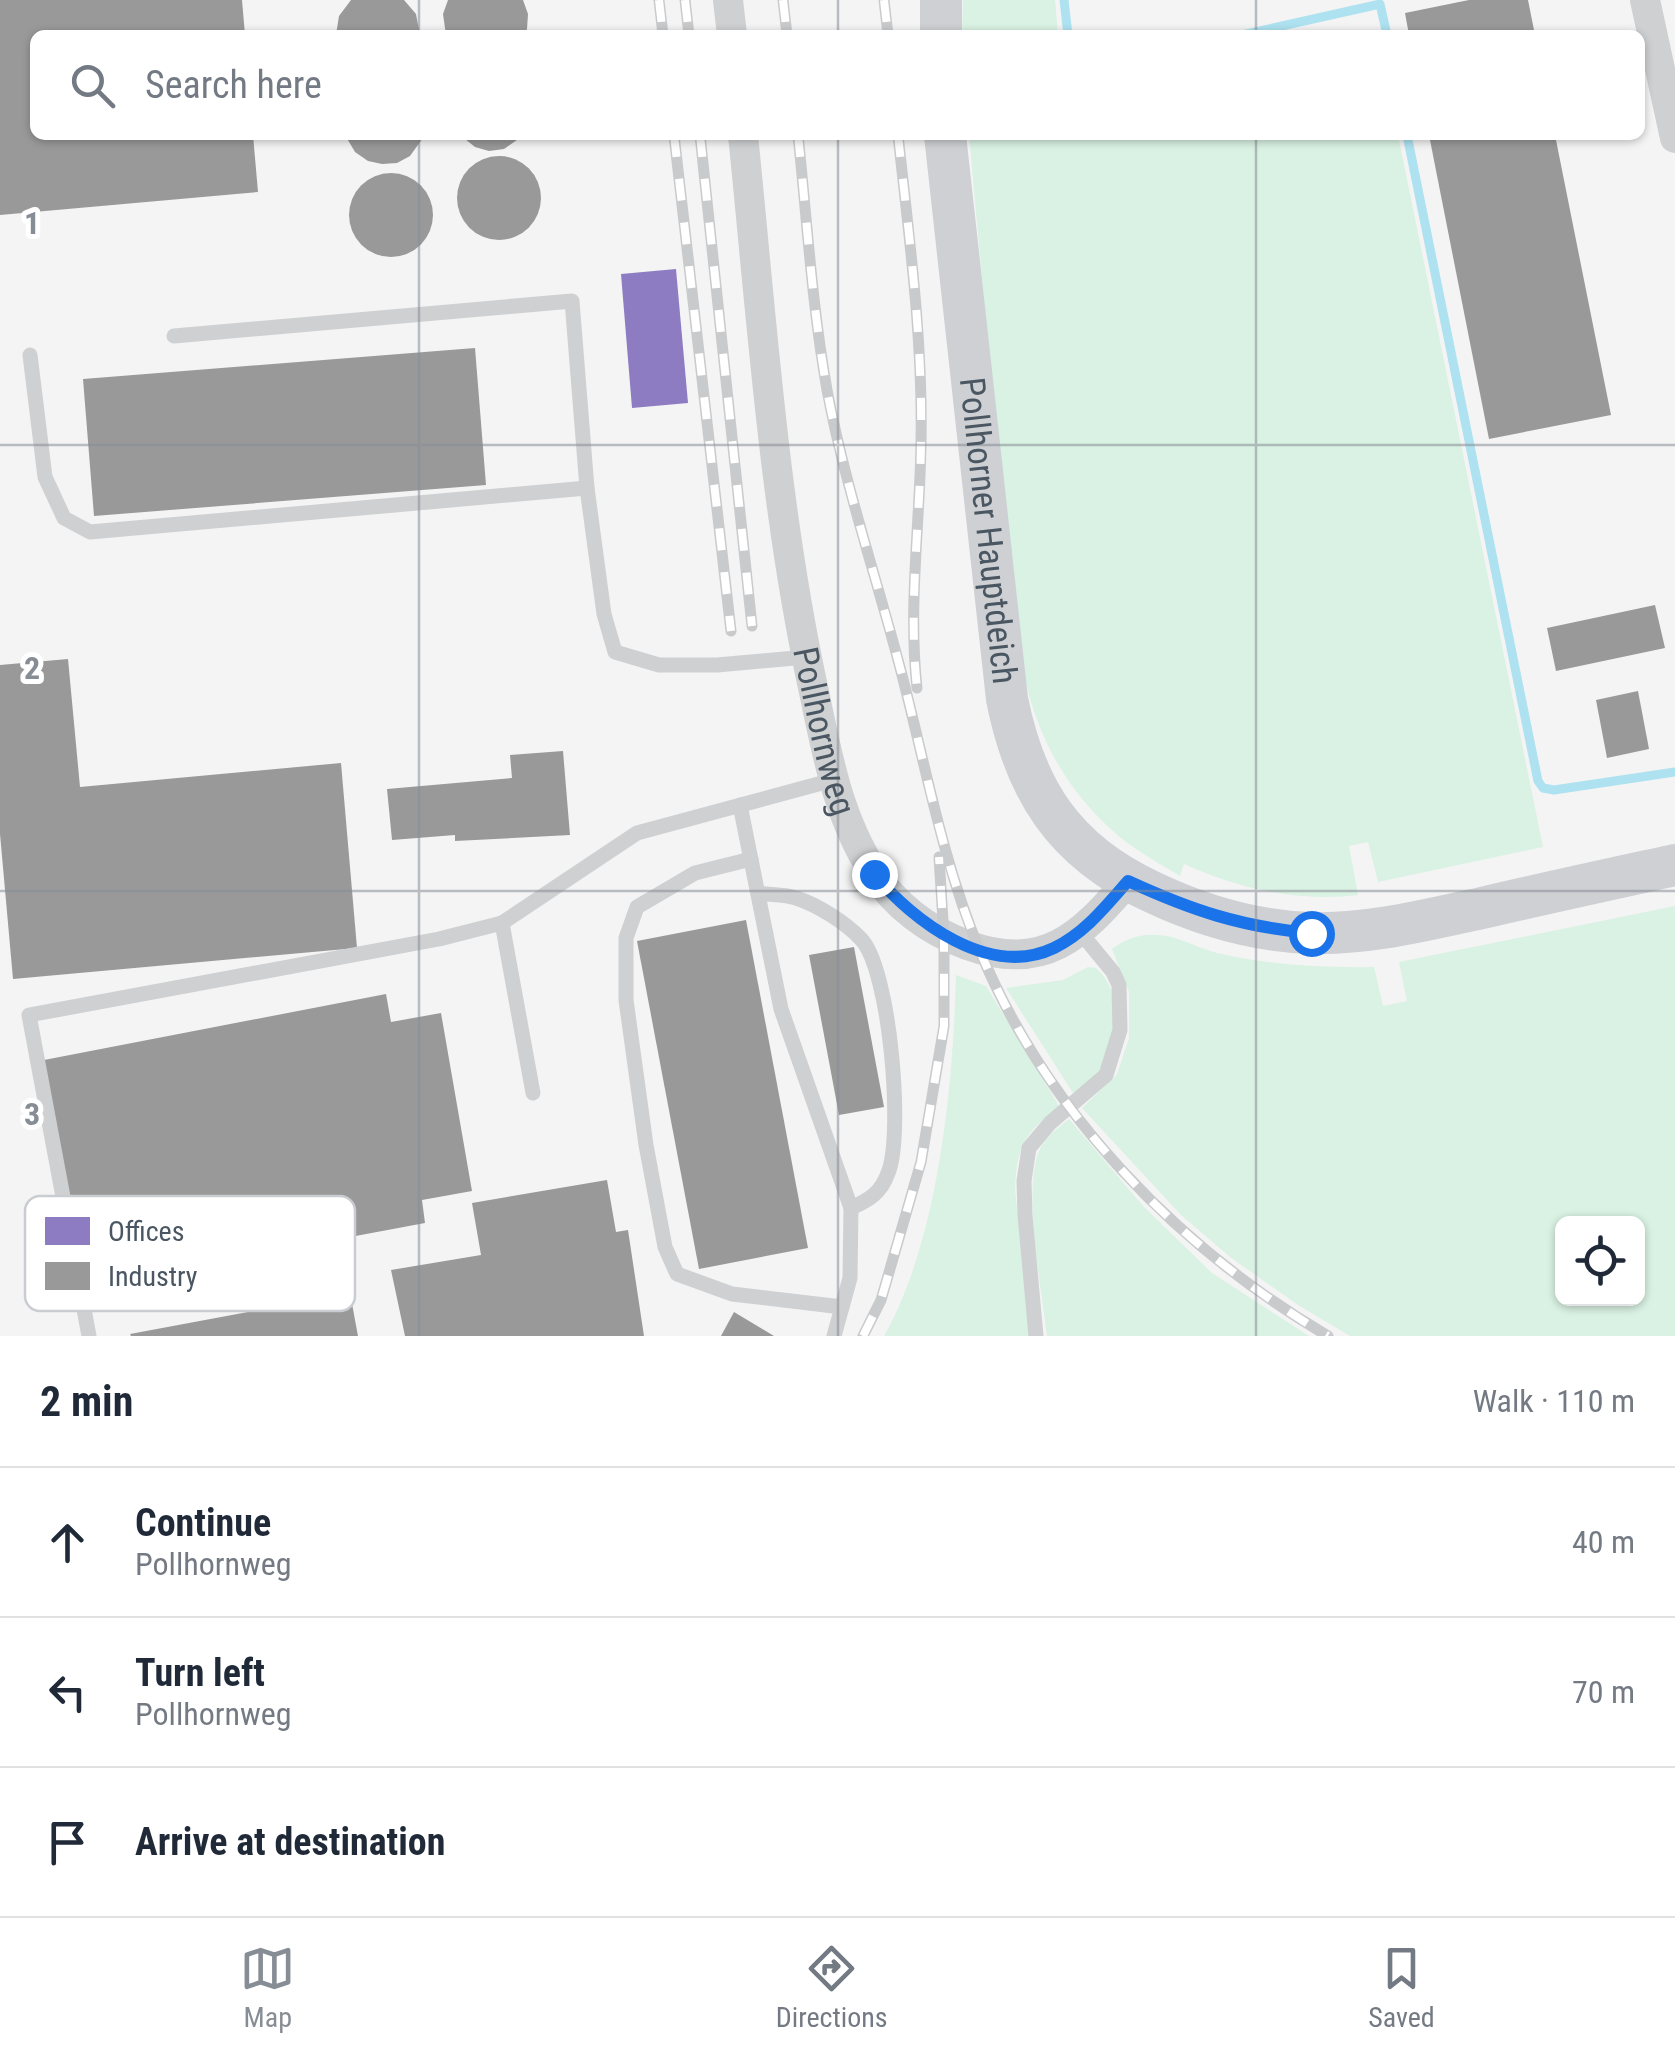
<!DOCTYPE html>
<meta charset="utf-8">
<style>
:root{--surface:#fff;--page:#f2f2f3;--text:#1f2937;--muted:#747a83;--line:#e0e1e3;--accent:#868d94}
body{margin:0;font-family:"Roboto Condensed",sans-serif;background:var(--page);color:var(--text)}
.controls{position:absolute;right:30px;bottom:30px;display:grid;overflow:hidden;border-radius:15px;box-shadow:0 2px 8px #0004}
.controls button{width:90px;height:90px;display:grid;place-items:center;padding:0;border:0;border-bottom:2px solid var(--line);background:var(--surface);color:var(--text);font:50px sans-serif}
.stop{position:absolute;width:30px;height:30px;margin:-22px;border:8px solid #1a73e8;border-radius:50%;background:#fff}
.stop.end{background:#1a73e8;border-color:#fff;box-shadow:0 2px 10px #0008}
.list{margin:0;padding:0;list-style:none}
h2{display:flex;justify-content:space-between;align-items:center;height:130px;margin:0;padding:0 40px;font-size:42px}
h2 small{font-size:32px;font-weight:400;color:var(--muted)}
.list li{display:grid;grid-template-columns:65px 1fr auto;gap:30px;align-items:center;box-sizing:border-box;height:150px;padding:0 40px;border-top:2px solid var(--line)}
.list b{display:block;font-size:38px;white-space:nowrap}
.list p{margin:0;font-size:32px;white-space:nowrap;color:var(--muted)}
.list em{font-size:32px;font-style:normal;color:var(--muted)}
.icon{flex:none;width:55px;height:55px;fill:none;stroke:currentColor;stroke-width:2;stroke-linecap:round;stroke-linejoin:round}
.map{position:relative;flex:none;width:1675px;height:1336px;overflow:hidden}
.search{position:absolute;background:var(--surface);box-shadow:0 2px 8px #0004;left:30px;right:30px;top:30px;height:110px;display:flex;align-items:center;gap:25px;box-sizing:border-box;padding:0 35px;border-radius:15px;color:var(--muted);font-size:38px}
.sheet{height:580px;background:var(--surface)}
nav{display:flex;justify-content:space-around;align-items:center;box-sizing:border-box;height:140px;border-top:2px solid var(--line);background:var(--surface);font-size:28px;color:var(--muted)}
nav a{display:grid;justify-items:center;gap:5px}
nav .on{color:var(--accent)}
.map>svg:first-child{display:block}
</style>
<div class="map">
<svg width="1675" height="1336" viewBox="0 0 1675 1336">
<rect width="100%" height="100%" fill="#f4f4f4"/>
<g fill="#d9f2e3" fill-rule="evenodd">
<polygon points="963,0 1055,0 1058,35 962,35"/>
<path d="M969,135H1398L1543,847L1378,882L1368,842L1349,846L1358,895C1296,902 1240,889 1184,864L1180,876C1160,864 1139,852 1121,838C1047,776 1025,703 1012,611Z"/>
<path d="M1675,906V1336H1350L1298,1305L1230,1257L1181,1215L1082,1108L1117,1074L1129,1038V992L1112,949C1126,939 1139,934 1156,935C1177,935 1197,948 1217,953C1269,965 1320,968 1374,967L1383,1006L1407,1001L1399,962ZM1562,1224H1638V1298H1562Z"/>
<path d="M1088,967L1096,968C1125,992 1119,1045 1099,1073C1093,1082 1082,1087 1073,1093L1006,988L1063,980Z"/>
<path d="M956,975L986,986L1059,1106C1025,1133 1017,1145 1015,1188L1029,1336H884C939,1239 953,1086 956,975Z"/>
<path d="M1069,1119L1144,1207L1212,1273L1309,1336H1047C1042,1292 1021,1184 1041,1147C1048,1135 1059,1127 1069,1119Z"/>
</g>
<polygon fill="#8e7cc3" points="676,269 688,403 632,408 621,274"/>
<g fill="#999">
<polygon points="0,0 242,0 245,35 35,35 35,135 253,135 258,192 0,215"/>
<polygon points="351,0 404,0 416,14 420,35 336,35 339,16"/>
<polygon points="448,0 523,0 528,14 527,29 524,35 446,35 443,14"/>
<polygon points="1469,0 1528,0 1535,35 1409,35 1405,13"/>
<polygon points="345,135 425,135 410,156 397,163 382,164 368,161 355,152"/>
<polygon points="460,135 524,135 504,149 489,151 475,147"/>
<polygon points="1429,135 1555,135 1611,415 1489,439"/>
<circle cx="499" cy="198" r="42"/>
<circle cx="391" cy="215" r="42"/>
<polygon points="475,348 486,485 94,516 83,379"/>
<polygon points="1655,605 1665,648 1556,671 1547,628"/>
<polygon points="68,659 80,787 341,763 357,948 13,979 0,834 0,665"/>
<polygon points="1638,691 1649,749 1607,758 1596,700"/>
<polygon points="563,751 570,835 455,841 455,835 392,840 387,789 512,778 510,755"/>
<polygon points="746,920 808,1248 699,1269 637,941"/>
<polygon points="854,947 884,1107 839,1115 809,955"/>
<polygon points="386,994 391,1022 441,1013 472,1191 422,1200 425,1223 84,1287 44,1060"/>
<polygon points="607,1180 616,1232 628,1230 644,1336 405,1336 391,1270 481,1255 472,1203"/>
<polygon points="350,1293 358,1336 131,1336 130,1334"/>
<polygon points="734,1312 774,1336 721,1336"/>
</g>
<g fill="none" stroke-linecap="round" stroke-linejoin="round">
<g stroke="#aee2f0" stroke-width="9">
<polyline points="1064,0 1068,35"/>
<polyline points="1242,35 1380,4 1387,35"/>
<polyline points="1407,135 1538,781 1543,788 1554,790 1675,772"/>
</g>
<g stroke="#ced0d2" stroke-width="15">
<polyline points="174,336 572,301 587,488"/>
<polyline points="30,355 45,477 64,518 90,532 587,488 604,614 615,652 659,665 717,665 806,657"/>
<polyline points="740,805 781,1009 851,1208 850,1278 834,1336"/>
<polyline points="751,859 695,873 637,907 626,938 626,1000 646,1145 665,1247 677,1274 732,1294 842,1307"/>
<path d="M758,893C770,895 785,894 796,898C818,905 846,923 861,939C890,969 904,1135 888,1173C881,1193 869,1200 851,1208"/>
<polyline points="533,1093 502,923 637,833 833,780"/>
<polyline points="89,1336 29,1015 439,939 502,923"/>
<polyline points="1036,1336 1025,1215 1024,1181 1029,1148 1050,1123 1106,1075 1120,1030 1119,985 1113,972 1080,932"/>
</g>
<g stroke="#ced0d2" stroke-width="30">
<polyline points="728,0 732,35"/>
<polyline points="1645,0 1675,138"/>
<path id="s1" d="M743,135C762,321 774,509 814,692C827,754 838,817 873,871C895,906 929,931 967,945C1044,973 1081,936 1128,881"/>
</g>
<g stroke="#ced0d4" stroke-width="42">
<polyline points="941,0 941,35"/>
<path id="s2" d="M945,135L1007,699C1025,790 1064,851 1150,891C1200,915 1253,931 1310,933C1368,935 1426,920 1482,908C1546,893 1611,879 1675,865"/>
</g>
<defs>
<g id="rail">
<polyline points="659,0 663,35"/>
<polyline points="685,0 689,35"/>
<polyline points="783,0 787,35"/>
<polyline points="884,0 888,35"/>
<polyline points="674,135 731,631"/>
<polyline points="700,135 752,626"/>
<path d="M798,135C807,220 812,306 827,390C844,481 874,570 898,660C924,756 941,859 980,951C1047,1113 1178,1248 1328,1336"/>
<path d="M898,135C909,237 923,339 921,442C920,524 908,606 917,688"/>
<polyline points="863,1336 881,1300 921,1162 944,1026 944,937 939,857"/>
</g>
</defs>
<use href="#rail" stroke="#c9cacc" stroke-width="11"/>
<use href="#rail" stroke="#fff" stroke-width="8" stroke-dasharray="22" stroke-linecap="butt"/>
</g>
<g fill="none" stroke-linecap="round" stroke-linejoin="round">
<path stroke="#1a73e8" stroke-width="12" d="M874,874C913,921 989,979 1054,948C1085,933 1106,906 1128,881C1191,910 1241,927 1311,933"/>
</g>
<path fill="none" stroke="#868d94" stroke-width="2.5" stroke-opacity="0.55" d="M419,0V35M838,0V35M1256,0V35M419,135V1336M838,135V1336M1256,135V1336M0,445H1675M0,891H1675"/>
<g text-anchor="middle" stroke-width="10" stroke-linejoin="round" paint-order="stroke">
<g font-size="35" fill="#4a5661" stroke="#fff">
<text dy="12" stroke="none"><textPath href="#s2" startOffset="398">Pollhorner Hauptdeich</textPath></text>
<text dy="12" stroke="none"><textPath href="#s1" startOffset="602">Pollhornweg</textPath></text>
</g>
</g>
<rect x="25" y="1196" width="330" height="115" rx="15" fill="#fff" stroke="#c9ccd0" stroke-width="2.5"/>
<rect x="45" y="1217" width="45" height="28" fill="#8e7cc3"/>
<rect x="45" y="1262" width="45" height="28" fill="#999"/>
<g font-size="28" fill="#4a5661">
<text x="108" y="1241">Offices</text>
<text x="108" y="1286">Industry</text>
</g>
<g font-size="32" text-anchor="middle" font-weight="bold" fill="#868d94" stroke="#fff" stroke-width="10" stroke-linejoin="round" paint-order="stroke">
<text x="32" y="234">1</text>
<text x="32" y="679">2</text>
<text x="32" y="1125">3</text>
</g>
</svg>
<div class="controls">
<button><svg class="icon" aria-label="locate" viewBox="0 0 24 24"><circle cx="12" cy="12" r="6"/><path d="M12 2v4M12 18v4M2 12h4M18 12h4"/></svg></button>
</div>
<div class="stop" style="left:1311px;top:933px"></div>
<div class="stop end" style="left:874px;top:874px"></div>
<div class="search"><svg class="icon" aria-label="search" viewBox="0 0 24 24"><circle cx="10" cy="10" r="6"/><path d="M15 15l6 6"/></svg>Search here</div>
</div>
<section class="sheet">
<h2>2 min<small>Walk · 110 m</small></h2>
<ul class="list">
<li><svg class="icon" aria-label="ahead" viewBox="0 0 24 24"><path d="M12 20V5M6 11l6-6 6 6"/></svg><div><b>Continue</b><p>Pollhornweg</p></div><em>40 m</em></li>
<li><svg class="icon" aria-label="left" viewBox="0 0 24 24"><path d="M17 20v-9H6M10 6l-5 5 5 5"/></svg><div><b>Turn left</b><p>Pollhornweg</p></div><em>70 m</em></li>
<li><svg class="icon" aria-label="arrive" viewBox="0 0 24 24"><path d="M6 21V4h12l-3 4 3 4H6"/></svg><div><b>Arrive at destination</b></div></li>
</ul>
</section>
<nav>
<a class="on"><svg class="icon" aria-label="map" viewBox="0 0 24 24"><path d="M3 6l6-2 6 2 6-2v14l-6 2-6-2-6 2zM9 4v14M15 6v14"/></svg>Map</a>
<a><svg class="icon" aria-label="directions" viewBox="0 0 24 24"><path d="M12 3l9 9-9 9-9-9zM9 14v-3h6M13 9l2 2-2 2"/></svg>Directions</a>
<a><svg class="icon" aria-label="saved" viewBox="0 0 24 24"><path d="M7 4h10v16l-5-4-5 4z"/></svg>Saved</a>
</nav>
